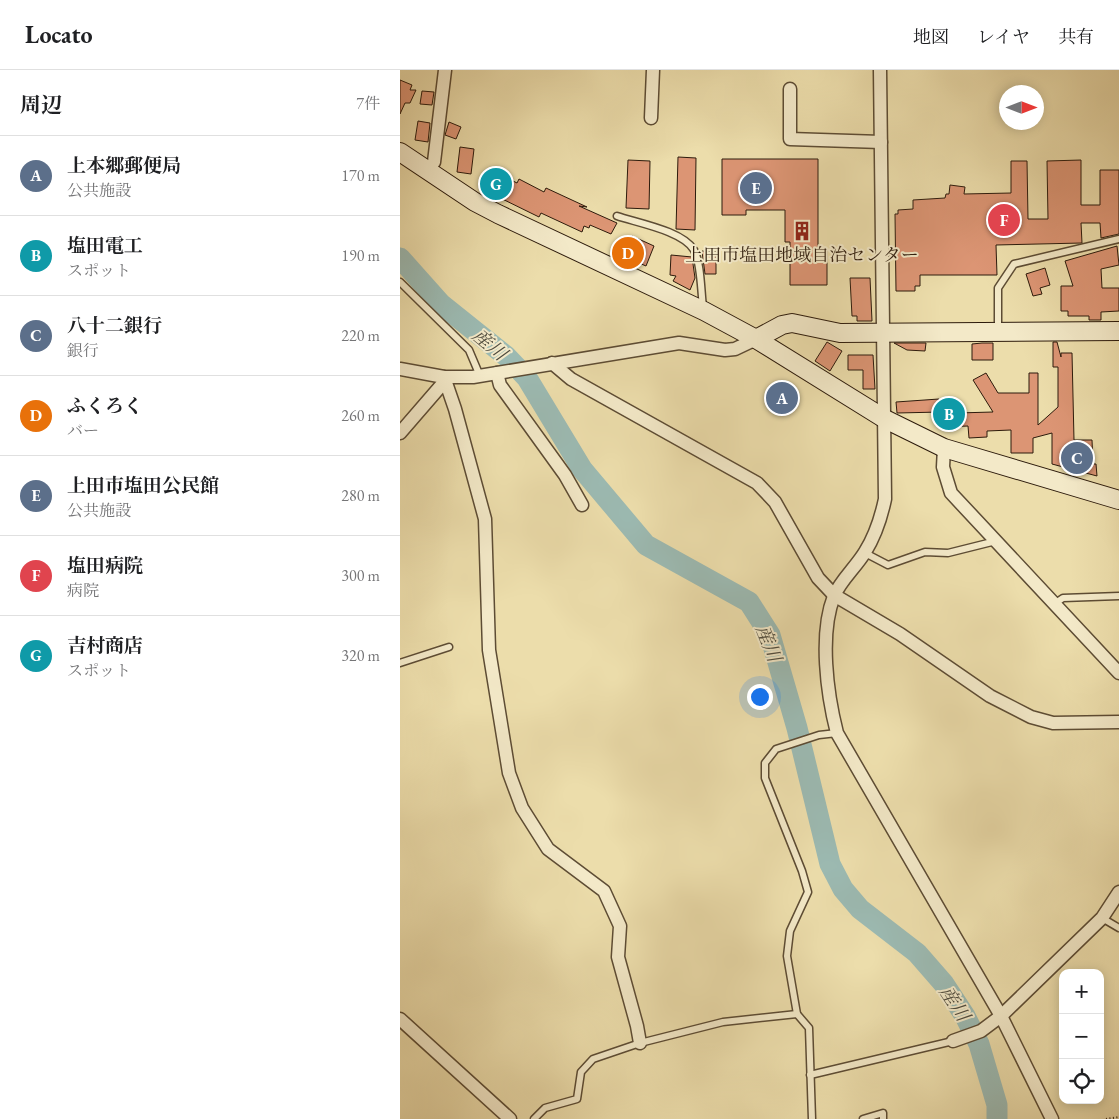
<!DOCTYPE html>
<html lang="ja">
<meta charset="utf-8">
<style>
:root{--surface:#fff;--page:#f2f2f2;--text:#202124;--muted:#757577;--line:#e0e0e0;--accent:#1a73e8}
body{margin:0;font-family:"EB Garamond","Noto Serif JP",serif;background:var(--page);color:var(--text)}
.controls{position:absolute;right:15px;bottom:15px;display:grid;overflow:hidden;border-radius:10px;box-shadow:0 2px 12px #0003}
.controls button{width:45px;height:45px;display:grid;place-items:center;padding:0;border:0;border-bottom:1px solid var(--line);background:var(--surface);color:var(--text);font:25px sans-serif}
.compass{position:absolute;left:599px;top:15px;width:45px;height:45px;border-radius:50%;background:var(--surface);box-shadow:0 2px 12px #0003;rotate:90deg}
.you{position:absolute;left:359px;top:626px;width:18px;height:18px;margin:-12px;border:4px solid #fff;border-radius:50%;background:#1a73e8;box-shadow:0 0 0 8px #1a73e833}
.badge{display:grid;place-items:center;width:32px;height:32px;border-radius:50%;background:var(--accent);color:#fff;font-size:16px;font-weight:700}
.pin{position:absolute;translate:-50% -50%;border:2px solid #fff;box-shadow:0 1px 5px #0006}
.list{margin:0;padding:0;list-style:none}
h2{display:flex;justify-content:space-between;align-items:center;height:65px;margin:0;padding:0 20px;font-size:21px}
h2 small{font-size:16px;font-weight:400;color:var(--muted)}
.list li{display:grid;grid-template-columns:32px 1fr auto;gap:15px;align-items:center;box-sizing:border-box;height:80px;padding:0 20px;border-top:1px solid var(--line)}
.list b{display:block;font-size:19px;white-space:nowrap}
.list p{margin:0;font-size:16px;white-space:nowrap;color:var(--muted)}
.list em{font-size:16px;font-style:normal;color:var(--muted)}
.icon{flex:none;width:28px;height:28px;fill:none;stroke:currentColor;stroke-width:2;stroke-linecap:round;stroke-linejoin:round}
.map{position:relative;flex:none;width:719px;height:1049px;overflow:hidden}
header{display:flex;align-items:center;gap:30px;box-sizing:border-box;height:70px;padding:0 25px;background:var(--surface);border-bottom:1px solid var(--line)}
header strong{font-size:24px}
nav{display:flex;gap:28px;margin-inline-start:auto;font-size:18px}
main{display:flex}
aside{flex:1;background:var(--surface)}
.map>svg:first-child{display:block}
</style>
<header>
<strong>Locato</strong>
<nav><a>地図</a><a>レイヤ</a><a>共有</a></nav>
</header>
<main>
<aside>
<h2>周辺<small>7件</small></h2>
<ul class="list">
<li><span class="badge" style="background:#5c6f8a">A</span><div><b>上本郷郵便局</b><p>公共施設</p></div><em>170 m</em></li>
<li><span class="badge" style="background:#0f9aa8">B</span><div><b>塩田電工</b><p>スポット</p></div><em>190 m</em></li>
<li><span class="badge" style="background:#5c6f8a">C</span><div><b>八十二銀行</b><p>銀行</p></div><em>220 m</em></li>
<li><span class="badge" style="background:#e8710a">D</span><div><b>ふくろく</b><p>バー</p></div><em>260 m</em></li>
<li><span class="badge" style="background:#5c6f8a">E</span><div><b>上田市塩田公民館</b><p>公共施設</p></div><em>280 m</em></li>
<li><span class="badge" style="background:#e0444e">F</span><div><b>塩田病院</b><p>病院</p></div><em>300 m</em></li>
<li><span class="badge" style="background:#0f9aa8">G</span><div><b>吉村商店</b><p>スポット</p></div><em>320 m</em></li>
</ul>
</aside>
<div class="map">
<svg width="719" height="1049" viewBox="0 0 719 1049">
<rect width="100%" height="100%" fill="#ecddab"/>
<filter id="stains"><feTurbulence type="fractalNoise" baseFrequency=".004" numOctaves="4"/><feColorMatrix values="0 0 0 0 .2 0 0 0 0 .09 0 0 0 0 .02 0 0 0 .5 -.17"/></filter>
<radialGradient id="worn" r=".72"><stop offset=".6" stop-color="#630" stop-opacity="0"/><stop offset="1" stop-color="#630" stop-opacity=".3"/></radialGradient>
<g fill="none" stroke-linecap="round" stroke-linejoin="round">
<polyline stroke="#9cbab2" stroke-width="21" points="0,188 41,234 106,286 127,308 182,399 246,475 349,532 370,565 397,658 430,794 443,819 460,839 517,883 544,914 565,946 579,974 597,1035 597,1049"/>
</g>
<g fill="#dc9574" stroke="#2d1b0c">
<polygon points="0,10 12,15 10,20 16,20 10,33 5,33 0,44"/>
<polygon points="22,21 34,22 32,35 20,34"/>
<polygon points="18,51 30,53 28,72 15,70"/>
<polygon points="49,52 61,57 56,69 45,65"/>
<polygon points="60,77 74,79 71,104 57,102"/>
<polygon points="278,87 296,88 295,160 276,159"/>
<polygon points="322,89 418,89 418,179 427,179 427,215 390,215 390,172 385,172 385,140 346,140 346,145 322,145"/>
<polygon points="228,90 250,91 249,139 226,138"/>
<polygon points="681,90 681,135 700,135 700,100 719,100 719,164 701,168 700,153 681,153 682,173 596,175 597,205 520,205 520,216 515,216 515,221 496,221 495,144 498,144 498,140 513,139 513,130 545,128 546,124 549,124 550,115 565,117 564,124 611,123 611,91 627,91 628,149 648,149 647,91"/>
<polygon points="93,101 117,113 119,109 144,122 146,118 187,137 179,136 217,153 211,164 190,155 189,158 184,156 182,162 141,143 139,147 84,120"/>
<polygon points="232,166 254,176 246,196 223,186"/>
<polygon points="717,176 719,195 701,199 702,218 719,218 719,241 701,242 701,250 689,250 689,246 668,246 668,241 661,241 661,216 673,216 665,191"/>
<polygon points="302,181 316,182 316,204 305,204"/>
<polygon points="271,185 292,187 295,208 290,220 273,211 276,206 270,205"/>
<polygon points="645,198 650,215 640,218 642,224 633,226 626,204"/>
<polygon points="450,208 470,208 472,251 457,251 457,246 452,246"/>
<polygon points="427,272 442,281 430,301 415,291"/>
<polygon points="653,272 657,272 661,287 661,283 672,283 674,370 692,370 693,394 696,394 697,406 652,394 652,363 633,368 633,383 611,383 611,360 587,361 587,367 569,368 568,356 542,357 541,342 497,343 496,332 539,329 539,332 557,332 557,343 593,342 573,310 586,303 598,323 629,323 629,303 638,303 638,355 658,337 658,297 653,297"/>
<polygon points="494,273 526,273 525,281 507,280"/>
<polygon points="582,273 593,273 593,290 572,290 572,274"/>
<polygon points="448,285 473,285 475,319 463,319 463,300 448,300"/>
</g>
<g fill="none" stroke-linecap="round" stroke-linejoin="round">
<defs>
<g id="lane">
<path d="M217,146C238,153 283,161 294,180C301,192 301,222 303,237"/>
<polyline points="0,212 69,280 80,306"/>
<polyline points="598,260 598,218 614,194 719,169"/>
<polyline points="465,483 488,495 525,482 548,483 596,471"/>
<polyline points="654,534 663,528 719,526"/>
<polyline points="0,593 49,577"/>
<polyline points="702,848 719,858"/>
<polyline points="410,1005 553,971"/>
<polyline points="134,1049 145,1038 177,1029 181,1002 193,989 240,973 323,952 397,944"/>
<polyline points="412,1049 409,958 397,944 387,886 390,861 408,822 402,801 365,708 365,693 376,679 419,665 437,663"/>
<polyline points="463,1049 483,1043 483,1049"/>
</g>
<g id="street">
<path d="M480,0L485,429C481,448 475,466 465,482C456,497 440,511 434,526C419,564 427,624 437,663L601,946L652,1049"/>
<polyline points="390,19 390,69 481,72"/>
<polyline points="251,48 253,0"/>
<polyline points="28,101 34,92 45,0"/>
<polyline points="152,293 171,309 357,413 375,432 418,508 434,525 500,564 590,626 631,647 653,653 719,652"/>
<polyline points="0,299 44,307 73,307 279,273 325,280 335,279 356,269"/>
<polyline points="97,303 100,315 165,405 182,435"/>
<polyline points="44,307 55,339 85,449 89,580 109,703 122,738 148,779 204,821 220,856 218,887 237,956 240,973"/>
<polyline points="0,363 45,311"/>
<polyline points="544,378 543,397 551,423 719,603"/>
<polyline points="0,949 110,1049"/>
<polyline points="553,971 581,961 601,946 702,848 719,822"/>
</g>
<g id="secondary">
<polyline points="0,82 75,132 98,144 304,241 356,269 485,349 544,378 719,430"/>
<polyline points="356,269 382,255 392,253 440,263 719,261"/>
</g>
</defs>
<use href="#lane" stroke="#5d4c34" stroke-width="9"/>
<use href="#street" stroke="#5d4c34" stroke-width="15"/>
<use href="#secondary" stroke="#2d1b0c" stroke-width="20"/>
<polyline stroke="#2d1b0c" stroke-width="2" stroke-dasharray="1 2.5" stroke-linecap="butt" points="706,1049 719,1047"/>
<use href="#lane" stroke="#f3e9c8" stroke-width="6"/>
<use href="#street" stroke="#f3e9c8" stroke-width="12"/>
<use href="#secondary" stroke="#f3e9c8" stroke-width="18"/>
</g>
<defs>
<symbol id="building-bare" viewBox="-9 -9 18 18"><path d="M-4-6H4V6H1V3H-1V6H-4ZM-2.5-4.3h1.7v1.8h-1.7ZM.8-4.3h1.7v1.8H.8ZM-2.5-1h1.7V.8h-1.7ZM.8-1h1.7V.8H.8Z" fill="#8f2418" stroke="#f3e9c8" stroke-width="2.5" paint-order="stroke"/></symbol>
</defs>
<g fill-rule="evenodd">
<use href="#building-bare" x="388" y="147" width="28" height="28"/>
</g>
<g text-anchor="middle" stroke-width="4" stroke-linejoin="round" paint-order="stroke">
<g font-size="18" fill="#2d1b0c" stroke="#f3e9c8">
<text x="402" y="191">上田市塩田地域自治センター</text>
</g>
<g font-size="19" font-style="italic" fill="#4e4b3e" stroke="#f3e9c8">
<text transform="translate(90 274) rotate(40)" y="7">産川</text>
<text transform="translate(369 573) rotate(68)" y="7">産川</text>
<text transform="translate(555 933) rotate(57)" y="7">産川</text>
</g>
</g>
<rect width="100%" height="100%" filter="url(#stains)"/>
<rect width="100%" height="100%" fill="url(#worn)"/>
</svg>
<div class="controls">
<button>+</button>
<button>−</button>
<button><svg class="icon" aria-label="locate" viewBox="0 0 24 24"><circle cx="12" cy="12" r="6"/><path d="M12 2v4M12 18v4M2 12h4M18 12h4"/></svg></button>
</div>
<svg class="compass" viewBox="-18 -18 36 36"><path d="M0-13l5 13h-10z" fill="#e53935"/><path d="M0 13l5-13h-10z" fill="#757577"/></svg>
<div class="you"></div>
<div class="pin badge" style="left:382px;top:328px;background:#5c6f8a">A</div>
<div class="pin badge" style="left:549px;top:344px;background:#0f9aa8">B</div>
<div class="pin badge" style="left:677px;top:388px;background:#5c6f8a">C</div>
<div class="pin badge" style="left:228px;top:183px;background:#e8710a">D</div>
<div class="pin badge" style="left:356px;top:118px;background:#5c6f8a">E</div>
<div class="pin badge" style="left:604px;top:150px;background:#e0444e">F</div>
<div class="pin badge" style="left:96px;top:114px;background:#0f9aa8">G</div>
</div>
</main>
